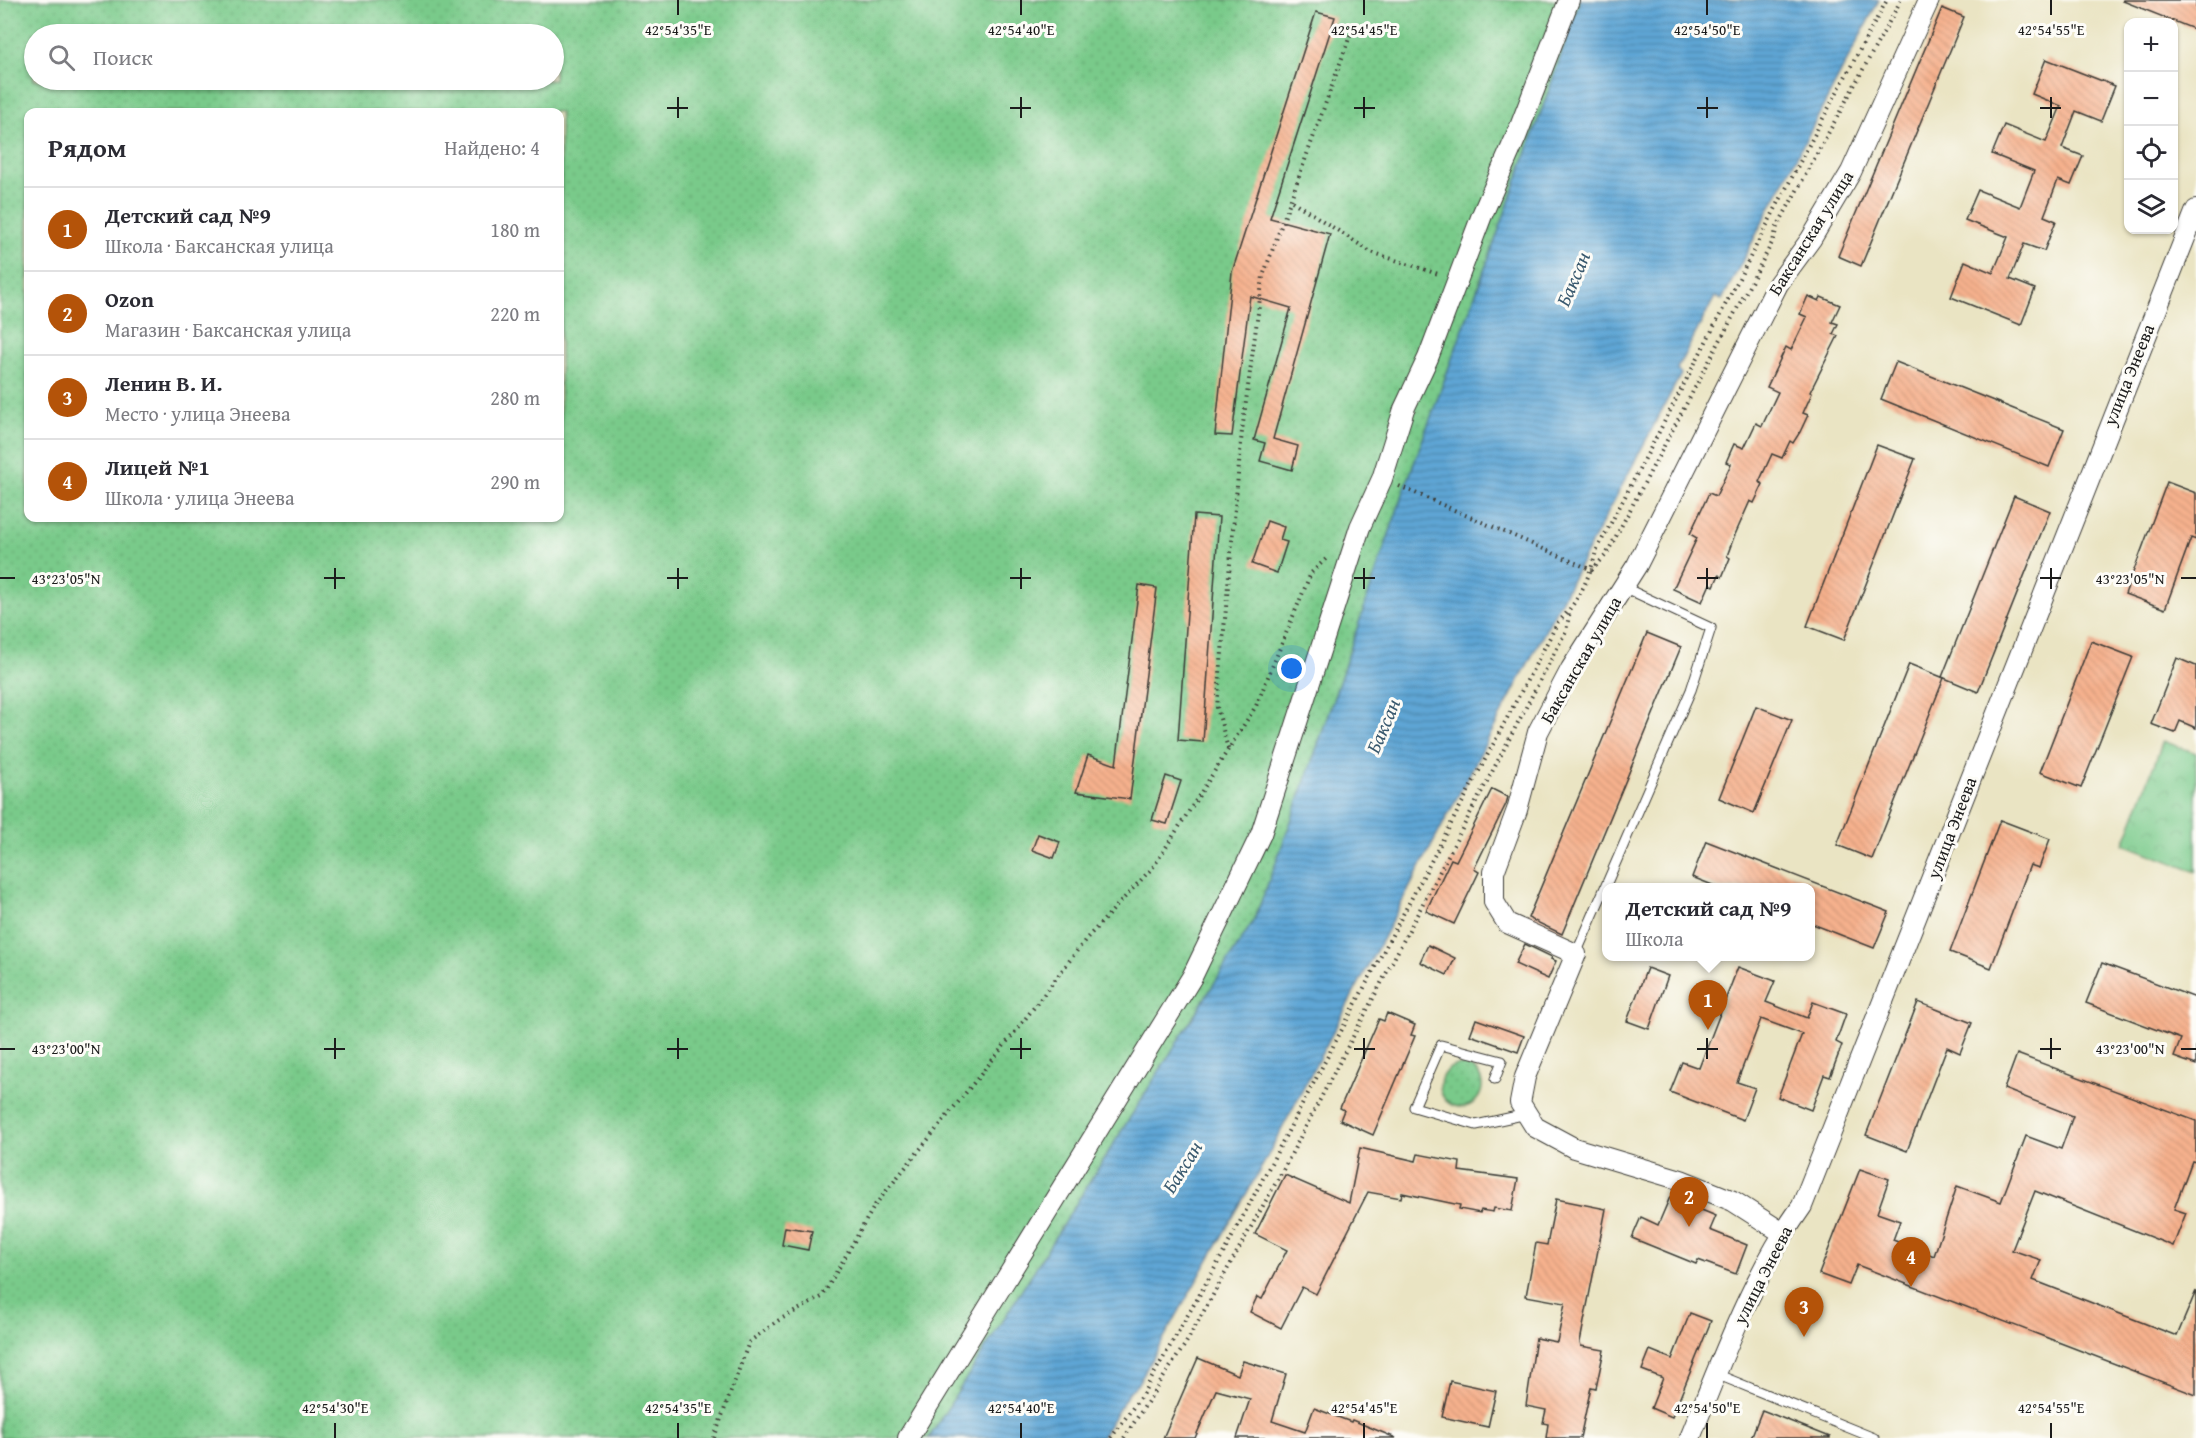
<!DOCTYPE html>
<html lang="ru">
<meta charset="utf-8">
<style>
:root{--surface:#fff;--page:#f7f7f7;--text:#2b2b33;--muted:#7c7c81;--line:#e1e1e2;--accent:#b45309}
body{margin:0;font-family:"Gentium Book Plus",serif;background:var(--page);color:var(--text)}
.controls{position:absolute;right:18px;top:18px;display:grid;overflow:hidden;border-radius:12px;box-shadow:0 2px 4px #0004}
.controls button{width:54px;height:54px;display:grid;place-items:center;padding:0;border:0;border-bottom:2px solid var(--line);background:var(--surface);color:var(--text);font:30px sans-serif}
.you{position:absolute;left:1292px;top:669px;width:21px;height:21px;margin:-15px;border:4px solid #fff;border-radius:50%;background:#1a73e8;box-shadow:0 0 0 9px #1a73e833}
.badge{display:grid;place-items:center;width:39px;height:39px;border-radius:50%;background:var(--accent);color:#fff;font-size:20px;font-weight:700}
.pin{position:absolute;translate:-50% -50px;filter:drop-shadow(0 2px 3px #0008)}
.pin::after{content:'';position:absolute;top:32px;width:21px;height:18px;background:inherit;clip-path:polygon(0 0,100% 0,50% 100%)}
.popup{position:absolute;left:1602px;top:883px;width:213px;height:78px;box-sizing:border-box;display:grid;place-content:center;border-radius:12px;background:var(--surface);filter:drop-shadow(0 2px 4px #0005);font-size:20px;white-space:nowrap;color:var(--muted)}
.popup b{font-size:22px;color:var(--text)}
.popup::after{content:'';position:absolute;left:50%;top:100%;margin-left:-12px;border:12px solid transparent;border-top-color:var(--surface)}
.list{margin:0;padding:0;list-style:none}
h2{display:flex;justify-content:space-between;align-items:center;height:78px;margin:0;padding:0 24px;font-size:26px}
h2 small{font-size:20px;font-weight:400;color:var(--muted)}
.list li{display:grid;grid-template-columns:39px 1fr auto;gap:18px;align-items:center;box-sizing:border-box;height:84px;padding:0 24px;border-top:2px solid var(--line)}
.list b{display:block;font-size:22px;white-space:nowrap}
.list p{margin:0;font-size:20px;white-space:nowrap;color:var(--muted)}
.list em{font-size:20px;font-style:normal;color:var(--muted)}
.icon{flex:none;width:33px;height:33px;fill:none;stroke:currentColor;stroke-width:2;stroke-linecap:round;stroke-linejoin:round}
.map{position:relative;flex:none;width:2196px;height:1438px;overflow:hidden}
.search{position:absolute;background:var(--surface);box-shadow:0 2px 4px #0004;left:24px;top:24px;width:540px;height:66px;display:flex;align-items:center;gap:15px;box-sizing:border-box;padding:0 21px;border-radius:33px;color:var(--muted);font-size:22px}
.panel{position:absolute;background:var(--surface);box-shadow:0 2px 4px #0004;left:24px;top:108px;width:540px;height:414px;border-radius:12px}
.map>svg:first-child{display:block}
</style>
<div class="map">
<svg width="2196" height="1438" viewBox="0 0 2196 1438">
<defs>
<pattern id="grass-dots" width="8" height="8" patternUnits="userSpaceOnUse" patternTransform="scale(1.5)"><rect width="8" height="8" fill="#79ca8a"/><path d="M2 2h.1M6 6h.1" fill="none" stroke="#68ad76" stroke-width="1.8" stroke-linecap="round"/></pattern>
<pattern id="park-crowns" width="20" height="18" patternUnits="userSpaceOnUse" patternTransform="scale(1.5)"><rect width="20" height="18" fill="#79ca8a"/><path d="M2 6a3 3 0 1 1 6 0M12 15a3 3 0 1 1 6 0" fill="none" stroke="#68ad76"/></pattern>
<pattern id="water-rules" width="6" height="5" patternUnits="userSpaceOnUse" patternTransform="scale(1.5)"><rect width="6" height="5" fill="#5ea6d5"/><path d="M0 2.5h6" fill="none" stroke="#4d86ac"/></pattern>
<pattern id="building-back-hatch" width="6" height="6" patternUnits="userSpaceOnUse" patternTransform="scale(1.5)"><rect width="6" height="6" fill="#f6b18d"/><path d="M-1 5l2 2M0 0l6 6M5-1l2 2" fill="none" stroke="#d29879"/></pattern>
</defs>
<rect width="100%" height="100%" fill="#fdfcf7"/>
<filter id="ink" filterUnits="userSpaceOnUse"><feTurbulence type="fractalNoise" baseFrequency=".0167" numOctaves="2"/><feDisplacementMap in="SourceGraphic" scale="12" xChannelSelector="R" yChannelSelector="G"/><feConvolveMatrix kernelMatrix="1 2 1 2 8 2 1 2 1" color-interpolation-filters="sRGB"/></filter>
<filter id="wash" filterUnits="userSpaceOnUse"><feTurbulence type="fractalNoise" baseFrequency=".008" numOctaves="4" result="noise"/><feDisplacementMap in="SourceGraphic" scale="24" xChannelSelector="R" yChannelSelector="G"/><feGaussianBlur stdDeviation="1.35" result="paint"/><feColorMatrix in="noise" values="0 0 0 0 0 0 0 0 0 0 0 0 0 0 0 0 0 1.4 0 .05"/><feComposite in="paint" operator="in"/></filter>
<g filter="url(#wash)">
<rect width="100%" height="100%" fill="#eae4c3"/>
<g fill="url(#grass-dots)" stroke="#4a7353" stroke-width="1.5" fill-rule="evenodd">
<path d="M0,0H1580C1524,166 1462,329 1403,494C1353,636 1309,780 1254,920L929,1438H0ZM34,34H554V80H34ZM28,112H560V518H28Z"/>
<circle cx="1461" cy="1086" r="21"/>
</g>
<polygon fill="url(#park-crowns)" stroke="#4a7353" stroke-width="1.5" points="2163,741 2196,753 2196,872 2124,844"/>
<path fill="url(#water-rules)" stroke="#3d6178" stroke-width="1.5" d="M1580,0H1879L1722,300L1715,297L1677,369L1681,374L1264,1163L1137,1385L1130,1391L1101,1438H929L1254,920C1309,780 1353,636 1403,494C1462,329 1524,166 1580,0Z"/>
<g id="blocks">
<g fill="url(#building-back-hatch)">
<polygon points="2124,0 2196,0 2196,30 2123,1"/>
<polygon points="1942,8 1964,17 1861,266 1838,256"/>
<polygon points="1316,12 1335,17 1270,218 1330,234 1273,439 1298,446 1292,470 1260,461 1265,443 1254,440 1291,308 1250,296 1232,436 1215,435 1232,272"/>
<polygon points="2046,59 2115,86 2101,121 2076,111 2062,148 2083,156 2071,185 2058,180 2044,216 2056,221 2044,251 2024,244 2010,279 2035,289 2021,325 1951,297 1965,261 1993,273 2008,237 1965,220 1978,190 2020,207 2034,171 1992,154 2004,125 2046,142 2061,106 2032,94"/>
<polygon points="1808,296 1819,301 1821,297 1840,305 1832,322 1838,324 1833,334 1838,336 1810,392 1812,393 1803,413 1808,415 1800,432 1793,443 1790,441 1782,458 1772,454 1759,482 1763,484 1754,503 1750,501 1734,537 1727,556 1730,558 1722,577 1719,575 1714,586 1710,584 1702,602 1673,589 1697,538 1690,534 1709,493 1716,496 1731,464 1726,462 1734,444 1744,448 1756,423 1762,426 1778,392 1767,387 1786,347 1791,350 1807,317 1800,314"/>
<polygon points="1896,362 2064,429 2049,467 1881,399"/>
<polygon points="1877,445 1915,459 1844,640 1807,626"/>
<polygon points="2167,482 2196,493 2196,540 2191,538 2165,609 2125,594"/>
<polygon points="2014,496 2050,511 1978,692 1942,677"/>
<polygon points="1194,515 1219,517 1203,742 1178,740"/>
<polygon points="1267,521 1284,527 1280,540 1287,542 1277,573 1252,564"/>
<polygon points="1139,585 1157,588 1130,799 1076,792 1088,755 1116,765"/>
<polygon points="1647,633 1681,647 1562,934 1528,918"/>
<polygon points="2091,641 2133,657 2081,788 2040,772"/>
<polygon points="2177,658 2196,666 2196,728 2180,721 2175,733 2151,724"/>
<polygon points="1909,664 1944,678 1872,859 1837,845"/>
<polygon points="1756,706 1792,720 1754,813 1719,798"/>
<polygon points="1166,776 1181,781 1167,824 1152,820"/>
<polygon points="1492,789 1508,797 1506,804 1474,869 1479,872 1454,924 1426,911 1451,859 1456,861"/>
<polygon points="2000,820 2050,839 2039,868 2030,865 1991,968 1950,952"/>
<polygon points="1038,834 1060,842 1054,858 1032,850"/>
<polygon points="1706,841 1889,912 1874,948 1810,923 1810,888 1720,888 1692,877"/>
<polygon points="1525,944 1552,957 1551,959 1556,961 1548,979 1515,964"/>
<polygon points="1428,945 1455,958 1447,975 1420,962"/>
<polygon points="2102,963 2196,998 2196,1065 2174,1057 2181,1039 2086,1003"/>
<polygon points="1738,967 1775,981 1766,1002 1807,1018 1813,1002 1846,1014 1836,1042 1842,1045 1830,1077 1824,1075 1811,1110 1778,1097 1802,1034 1761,1019 1737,1082 1755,1088 1743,1120 1670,1092 1682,1062 1699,1068"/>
<polygon points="1647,968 1668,976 1649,1029 1627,1021"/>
<polygon points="1918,1002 1972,1023 1960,1053 1947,1047 1907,1151 1866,1135"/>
<polygon points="1387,1013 1415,1025 1411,1035 1415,1036 1373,1135 1340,1120 1344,1110 1340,1108 1379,1019 1384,1021"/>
<polygon points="1476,1019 1524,1036 1518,1052 1470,1035"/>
<polygon points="2017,1054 2196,1121 2196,1162 2192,1161 2174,1209 2186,1213 2173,1246 2035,1191 2012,1250 2041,1260 2033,1280 2177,1336 2196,1291 2196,1395 1857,1265 1849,1285 1819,1274 1860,1169 1889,1179 1877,1213 1900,1221 1893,1240 1934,1256 1957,1186 2001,1202 2026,1136 2061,1149 2073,1116 2004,1089"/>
<polygon points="1360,1148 1416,1161 1418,1154 1460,1162 1459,1171 1518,1179 1512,1211 1494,1208 1493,1212 1481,1210 1480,1213 1459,1209 1460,1205 1402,1193 1401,1198 1368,1192 1316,1294 1302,1287 1281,1328 1250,1312 1257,1297 1262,1299 1287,1250 1255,1234 1285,1175 1349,1203"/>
<polygon points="1670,1197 1716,1216 1710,1230 1747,1245 1736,1274 1698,1260 1696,1264 1632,1238 1641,1217 1658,1225"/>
<polygon points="1556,1199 1606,1209 1580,1342 1581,1346 1604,1350 1596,1388 1591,1387 1580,1438 1546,1438 1548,1424 1543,1423 1546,1410 1526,1406 1536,1338 1557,1342 1565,1303 1526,1296 1536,1243 1547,1245"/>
<polygon points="785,1227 812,1231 808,1250 782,1245"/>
<polygon points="1690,1313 1711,1321 1672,1417 1651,1408 1663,1378 1642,1370 1650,1350 1672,1359"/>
<polygon points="1198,1358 1238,1375 1243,1361 1286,1374 1272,1421 1305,1432 1314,1408 1351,1422 1352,1420 1396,1438 1237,1438 1250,1399 1216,1390 1195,1438 1163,1438"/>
<polygon points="1450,1381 1496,1391 1488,1427 1442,1417"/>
<polygon points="1762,1410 1830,1437 1830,1438 1751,1438"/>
</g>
</g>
</g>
<g filter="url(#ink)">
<use href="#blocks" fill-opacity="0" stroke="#3b3a35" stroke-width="1.5"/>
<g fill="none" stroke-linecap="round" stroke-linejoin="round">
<defs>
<g id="lane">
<polyline points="1576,954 1691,690 1711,628 1623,587"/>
<polyline points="1495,1079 1502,1061 1441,1045 1414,1107 1476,1125 1527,1114"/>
<polyline points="1716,1374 1874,1438"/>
</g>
<g id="street">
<polyline points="1783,1233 1733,1201 1681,1180 1574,1148 1535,1127 1520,1103 1525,1077 1576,954 1507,923 1494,902 1494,872 1517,810 1538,732 1571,669 1637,565 1778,284 1811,239 1851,172 1929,0"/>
<polyline points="908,1438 1192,977 1261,834 1360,527 1382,479 1404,409 1428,358 1482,215 1516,137 1569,0"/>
<path d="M1690,1438C1722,1359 1752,1276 1802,1206L2196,210"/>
</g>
</defs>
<use href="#lane" stroke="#3b3a35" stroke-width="11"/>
<use href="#street" stroke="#3b3a35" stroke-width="22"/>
<g stroke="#3b3a35" stroke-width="4" stroke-dasharray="1.5 4.5" stroke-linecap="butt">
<polyline points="1292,201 1371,252 1441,275"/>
<polyline points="1399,486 1592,570 1606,555 1773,241 1777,227 1901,0"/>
<polyline points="1228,749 1217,707 1242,431 1263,276 1355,22"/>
<polyline points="714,1438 749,1342 779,1320 822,1297 875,1205 1019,1027 1086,939 1154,866 1256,706 1311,573 1329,556"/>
<path d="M1111,1438L1142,1395L1224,1252L1558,622C1578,603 1590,577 1596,551C1694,368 1787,182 1887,0"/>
<polyline points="1124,1438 1186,1343 1283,1170 1566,631 1570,611"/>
</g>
<use href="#lane" stroke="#fff" stroke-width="9"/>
<use href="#street" stroke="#fff" stroke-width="20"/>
</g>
</g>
<path fill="none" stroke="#1c1c1c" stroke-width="2" d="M678,0V15M1021,0V15M1364,0V15M1707,0V15M2051,0V15M678,97V118M1021,97V118M1364,97V118M1707,97V118M2051,97V118M667,108H688M1010,108H1031M1354,108H1375M1697,108H1718M2040,108H2061M335,568V589M678,568V589M1021,568V589M1364,568V589M1707,568V589M2051,568V589M0,578H15M324,578H345M667,578H688M1010,578H1031M1354,578H1375M1697,578H1718M2040,578H2061M2181,578H2196M335,1038V1059M678,1038V1059M1021,1038V1059M1364,1038V1059M1707,1038V1059M2051,1038V1059M0,1049H15M324,1049H345M667,1049H688M1010,1049H1031M1354,1049H1375M1697,1049H1718M2040,1049H2061M2181,1049H2196M335,1423V1438M678,1423V1438M1021,1423V1438M1364,1423V1438M1707,1423V1438M2051,1423V1438"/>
<g text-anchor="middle" stroke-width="6" stroke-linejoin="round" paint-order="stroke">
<g font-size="18" fill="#1c1c1c" stroke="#fdfcf7">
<text transform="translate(1811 233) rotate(-58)" y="6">Баксанская улица</text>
<text transform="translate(2129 375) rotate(-68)" y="6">улица Энеева</text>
<text transform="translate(1581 660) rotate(-60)" y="6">Баксанская улица</text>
<text transform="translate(1952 828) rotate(-69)" y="6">улица Энеева</text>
<text transform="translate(1763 1275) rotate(-63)" y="6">улица Энеева</text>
</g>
<g font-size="20" font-style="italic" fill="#3a5a6f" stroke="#fdfcf7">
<text transform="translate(1573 279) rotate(-67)" y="7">Баксан</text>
<text transform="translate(1383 726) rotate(-67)" y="7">Баксан</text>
<text transform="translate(1182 1167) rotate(-58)" y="7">Баксан</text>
</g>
</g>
<g font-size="15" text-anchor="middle" fill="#1c1c1c" stroke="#fdfcf7" stroke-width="6" stroke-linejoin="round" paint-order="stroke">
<text x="678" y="35">42°54'35"E</text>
<text x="1021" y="35">42°54'40"E</text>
<text x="1364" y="35">42°54'45"E</text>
<text x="1707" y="35">42°54'50"E</text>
<text x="2051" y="35">42°54'55"E</text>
<text x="66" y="584">43°23'05"N</text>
<text x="2130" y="584">43°23'05"N</text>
<text x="66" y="1054">43°23'00"N</text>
<text x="2130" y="1054">43°23'00"N</text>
<text x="335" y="1413">42°54'30"E</text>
<text x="678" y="1413">42°54'35"E</text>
<text x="1021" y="1413">42°54'40"E</text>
<text x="1364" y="1413">42°54'45"E</text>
<text x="1707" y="1413">42°54'50"E</text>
<text x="2051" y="1413">42°54'55"E</text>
</g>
</svg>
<div class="controls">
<button>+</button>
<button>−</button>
<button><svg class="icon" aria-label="locate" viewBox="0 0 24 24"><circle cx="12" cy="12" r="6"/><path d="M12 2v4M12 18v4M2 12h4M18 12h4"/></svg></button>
<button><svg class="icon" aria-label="layers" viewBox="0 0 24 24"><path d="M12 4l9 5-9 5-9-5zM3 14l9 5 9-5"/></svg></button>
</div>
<div class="you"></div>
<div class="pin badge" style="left:1708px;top:1030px">1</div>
<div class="popup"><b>Детский сад №9</b>Школа</div>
<div class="pin badge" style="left:1689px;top:1227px">2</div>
<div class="pin badge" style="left:1804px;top:1337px">3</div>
<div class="pin badge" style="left:1911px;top:1287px">4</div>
<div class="search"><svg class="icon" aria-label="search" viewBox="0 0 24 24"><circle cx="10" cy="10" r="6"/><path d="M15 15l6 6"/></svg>Поиск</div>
<section class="panel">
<h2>Рядом<small>Найдено: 4</small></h2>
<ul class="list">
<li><span class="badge">1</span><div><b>Детский сад №9</b><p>Школа · Баксанская улица</p></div><em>180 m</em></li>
<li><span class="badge">2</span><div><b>Ozon</b><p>Магазин · Баксанская улица</p></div><em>220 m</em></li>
<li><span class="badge">3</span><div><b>Ленин В. И.</b><p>Место · улица Энеева</p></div><em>280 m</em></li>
<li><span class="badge">4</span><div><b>Лицей №1</b><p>Школа · улица Энеева</p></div><em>290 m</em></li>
</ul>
</section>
</div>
